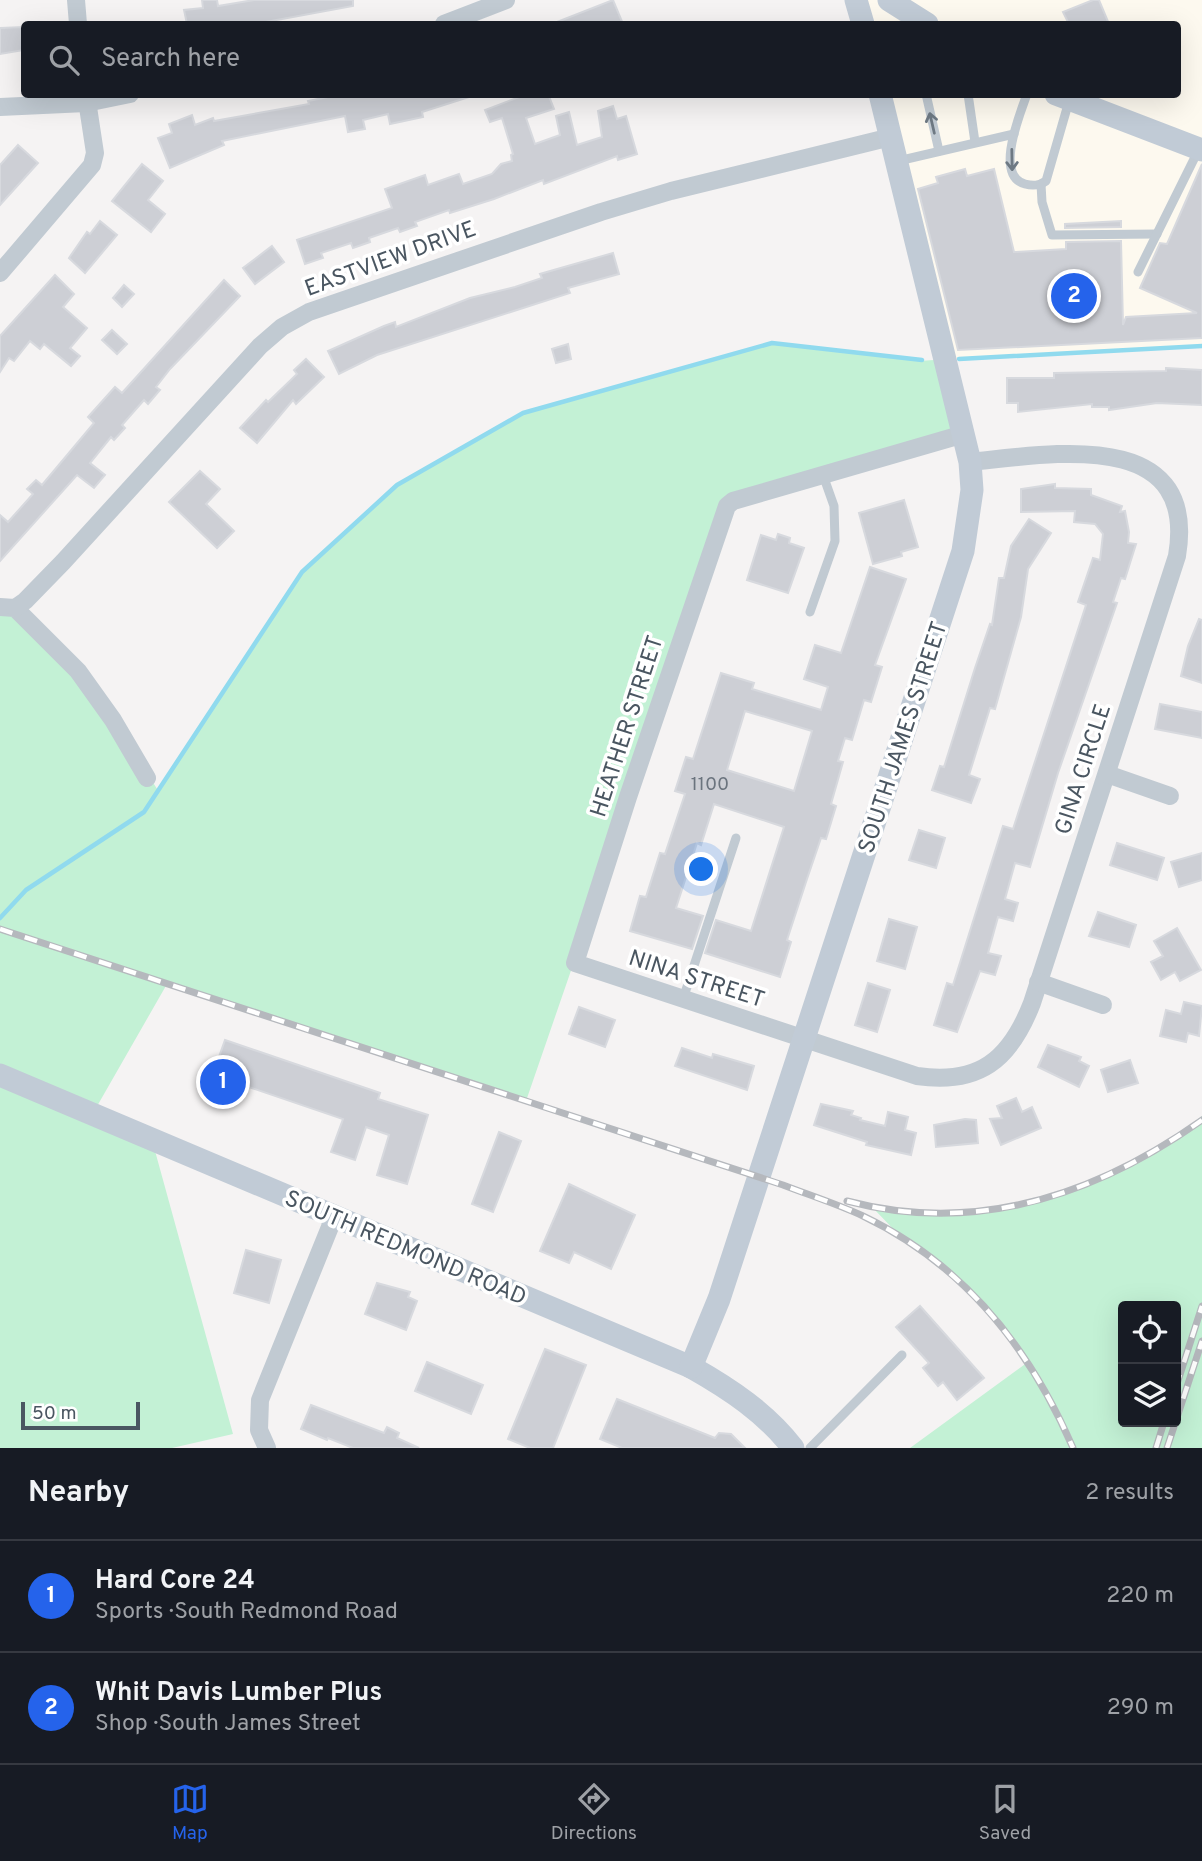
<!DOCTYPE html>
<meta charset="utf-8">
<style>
:root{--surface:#171b24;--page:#242831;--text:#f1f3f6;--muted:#9ea1a6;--line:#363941;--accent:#2563eb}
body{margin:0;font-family:Overpass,sans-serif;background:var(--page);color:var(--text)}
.controls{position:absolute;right:21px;bottom:21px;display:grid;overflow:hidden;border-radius:7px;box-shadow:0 7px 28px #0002}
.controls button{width:63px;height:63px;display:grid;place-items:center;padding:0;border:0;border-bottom:2px solid var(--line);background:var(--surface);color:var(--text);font:35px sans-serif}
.scale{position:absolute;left:21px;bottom:18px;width:119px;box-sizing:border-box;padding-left:7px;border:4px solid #4a5661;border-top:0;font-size:19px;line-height:24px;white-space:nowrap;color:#4a5661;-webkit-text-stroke:5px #fff;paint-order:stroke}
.you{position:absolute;left:702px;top:870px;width:24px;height:24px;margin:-18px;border:5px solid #fff;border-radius:50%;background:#1a73e8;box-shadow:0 0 0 10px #1a73e833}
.badge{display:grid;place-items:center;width:46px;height:46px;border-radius:50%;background:var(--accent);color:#fff;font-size:23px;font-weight:700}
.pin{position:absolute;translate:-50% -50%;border:4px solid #fff;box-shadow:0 2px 7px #0006}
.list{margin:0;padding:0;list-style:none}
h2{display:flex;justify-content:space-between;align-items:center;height:91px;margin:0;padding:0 28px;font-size:30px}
h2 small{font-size:23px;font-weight:400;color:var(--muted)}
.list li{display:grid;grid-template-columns:46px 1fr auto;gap:21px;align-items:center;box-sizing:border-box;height:112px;padding:0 28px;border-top:2px solid var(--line)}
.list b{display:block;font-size:26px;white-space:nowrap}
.list p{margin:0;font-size:23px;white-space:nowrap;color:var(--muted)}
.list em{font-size:23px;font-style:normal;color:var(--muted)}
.icon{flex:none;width:38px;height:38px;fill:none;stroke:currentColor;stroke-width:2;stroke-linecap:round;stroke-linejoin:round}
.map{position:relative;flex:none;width:1202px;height:1448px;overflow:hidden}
.search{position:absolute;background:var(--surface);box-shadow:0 7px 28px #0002;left:21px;right:21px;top:21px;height:77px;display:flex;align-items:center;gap:18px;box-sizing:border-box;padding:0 24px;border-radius:7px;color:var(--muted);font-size:26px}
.sheet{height:315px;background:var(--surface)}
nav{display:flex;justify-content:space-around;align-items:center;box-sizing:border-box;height:98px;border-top:2px solid var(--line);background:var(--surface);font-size:19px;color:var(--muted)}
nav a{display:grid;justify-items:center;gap:4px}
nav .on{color:var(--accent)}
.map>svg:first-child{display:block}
</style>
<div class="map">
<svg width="1202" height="1448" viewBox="0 0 1202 1448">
<rect width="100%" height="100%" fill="#f5f3f3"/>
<polygon fill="#fdf9ef" points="856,0 1202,0 1202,346 947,359 880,95 1178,94 1178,24 863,24"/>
<g fill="#c3f1d5" fill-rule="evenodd">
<polygon points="772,343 920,361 947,359 964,434 733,501 526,1101 167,984 92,1115 152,1140 233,1434 172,1448 0,1448 0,607 15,608 105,707 159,792 302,572 397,485 523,413"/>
<path d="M1202,1116V1448H910L1028,1362L979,1300L899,1235L873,1208C999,1220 1102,1197 1202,1116ZM1123,1306H1176V1422H1123Z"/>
</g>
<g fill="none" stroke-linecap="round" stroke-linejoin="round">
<g stroke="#90daee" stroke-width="4.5">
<polyline points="959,359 1202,346"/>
<polyline points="0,918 26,890 144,812 302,572 397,485 523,413 772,343 922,360"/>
</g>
</g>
<g fill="#cdcfd5" stroke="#d7d9de" stroke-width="2" fill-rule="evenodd">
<polygon points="202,0 217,0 218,6 254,0 353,0 353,6 255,24 187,24 184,10 203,8"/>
<polygon points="613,0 623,24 552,24"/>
<polygon points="1093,0 1099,0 1109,24 1069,24 1063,12"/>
<polygon points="24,27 24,50 0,54 0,28"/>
<polygon points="343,94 469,94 469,97 422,112 423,117 390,124 388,114 363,120 365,129 348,132 345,116 222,141 224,145 170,168 158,138 172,133 169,124 192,115 195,125 213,118 214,121 309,104 308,101"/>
<polygon points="527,94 548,94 554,109 526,118 535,144 560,135 556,116 569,112 577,145 602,137 598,111 613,106 617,119 626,116 637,154 618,160 617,156 544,184 543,180 494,199 450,213 449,210 415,222 417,226 400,232 398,228 369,238 370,242 353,248 351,243 321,253 323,258 305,264 297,240 392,208 385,189 425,175 428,185 459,174 463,184 492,174 501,164 512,161 511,155 513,154 502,118 490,122 485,110"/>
<polygon points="18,145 38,163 0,205 0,165"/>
<polygon points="142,164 163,181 148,200 165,214 151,232 112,201"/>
<polygon points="1202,164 1202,338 958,350 918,189 938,183 936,177 965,169 967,176 994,169 1014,252 1066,249 1066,242 1121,241 1123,325 1126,317 1197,313 1140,288 1160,243 1167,244"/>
<polygon points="100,221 117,235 85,273 69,258 87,232 90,234"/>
<polygon points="1121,221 1121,227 1065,228 1065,224"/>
<polygon points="272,246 284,262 255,284 243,268"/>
<polygon points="613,253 619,274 568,288 570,293 377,355 339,374 328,351 384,326 395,322 396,327 470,298 515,287 542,278 540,274"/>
<polygon points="55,275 74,294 63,307 87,328 70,348 80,356 71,366 44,344 40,349 30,341 14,361 9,358 0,372 0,336"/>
<polygon points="224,280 240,296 170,369 156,387 160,390 148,404 144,400 122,425 125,428 114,440 111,437 90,463 105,475 94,488 77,475 0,561 0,515 8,522 33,494 27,489 36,480 42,485 94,423 88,417 115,387 122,393"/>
<polygon points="124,285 134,294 122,307 113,298"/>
<polygon points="112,330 127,344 117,354 102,340"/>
<polygon points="568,344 571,359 556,363 552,349"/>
<polygon points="306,359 324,377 296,404 293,400 257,443 240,428 266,400 268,402 297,374 294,370"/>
<polygon points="1166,368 1202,370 1202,405 1157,403 1109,410 1109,407 1092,407 1092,404 1018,412 1018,403 1007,403 1007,378 1054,378 1054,373 1166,371"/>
<polygon points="200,471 220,489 206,504 234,531 217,548 169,502"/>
<polygon points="1055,484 1055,488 1091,489 1091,495 1122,506 1120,512 1125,511 1129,532 1128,543 1136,544 1125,579 1121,578 1113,602 1117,603 1058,773 1030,867 1015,863 1005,899 1018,903 1013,921 998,917 988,953 1001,956 995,975 980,971 957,1032 934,1025 947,983 953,985 1003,826 1013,829 1086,605 1078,602 1093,558 1100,560 1103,534 1095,524 1074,522 1075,511 1021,512 1021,489"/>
<polygon points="904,500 918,547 901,552 902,556 873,564 859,513"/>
<polygon points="1029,519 1051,533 1028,569 1021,617 995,709 990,708 969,775 980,779 971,803 932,790 940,766 944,767 975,668 990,624 992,625 999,578 1004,578 1011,546"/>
<polygon points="778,534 790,538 789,543 804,548 788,593 747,580 761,535 776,540"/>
<path d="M870,567L906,579L875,665L882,667L871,702L864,700L852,740L845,738L838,761L843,762L831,804L836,806L826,839L821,838L807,879L787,940L791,942L780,977L705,953L716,920L751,931L784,827L714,804L701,845L697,843L676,908L703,916L692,949L630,931L640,896L646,897L660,853L665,854L685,794L675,791L686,757L693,759L721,673L754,683L752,689L821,710L828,687L804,679L815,645L841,653ZM745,711L812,731L794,791L727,770Z"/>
<polygon points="1199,619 1202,620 1202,683 1181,676 1188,646"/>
<polygon points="1160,704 1202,712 1202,738 1155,729"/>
<polygon points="919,830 945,838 936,868 909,860"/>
<polygon points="1117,843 1164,858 1157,880 1110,865"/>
<polygon points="1202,853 1202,880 1179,887 1171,862"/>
<polygon points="1098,912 1136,925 1129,947 1089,936"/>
<polygon points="889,919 917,927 905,969 877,961"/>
<polygon points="1177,928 1201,970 1180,981 1175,972 1161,980 1151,962 1163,956 1154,941"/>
<polygon points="868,983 890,990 877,1032 855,1025"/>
<polygon points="1184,1002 1202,1006 1199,1036 1188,1033 1186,1042 1160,1036 1166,1010 1181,1014"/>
<polygon points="579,1007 615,1020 605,1047 569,1034"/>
<polygon points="225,1040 380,1093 378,1099 428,1115 407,1184 377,1175 389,1135 366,1127 355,1160 331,1152 343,1119 240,1084 232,1106 205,1096"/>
<polygon points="1048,1045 1081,1057 1079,1061 1089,1066 1079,1087 1038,1067"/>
<polygon points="682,1048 712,1058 713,1054 754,1066 747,1090 675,1066"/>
<polygon points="1130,1060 1138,1083 1108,1092 1101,1070"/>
<polygon points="1016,1098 1022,1112 1032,1107 1041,1128 1001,1145 990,1119 1002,1118 997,1106"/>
<polygon points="821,1104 853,1111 851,1115 861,1118 860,1120 885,1126 888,1112 908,1117 905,1130 916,1133 911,1155 866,1145 867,1142 814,1125"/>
<polygon points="965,1119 976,1120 978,1143 936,1147 934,1125"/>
<polygon points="499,1132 521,1141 493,1212 472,1204"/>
<polygon points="569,1184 635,1215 611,1269 574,1252 569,1263 540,1251"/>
<polygon points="246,1250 281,1260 269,1303 234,1293"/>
<polygon points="377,1283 410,1292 408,1297 417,1301 406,1330 365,1314"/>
<polygon points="920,1306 984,1378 957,1400 943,1382 938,1386 923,1368 929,1363 896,1327"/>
<polygon points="545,1349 586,1365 553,1448 530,1448 508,1439"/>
<polygon points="427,1362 483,1385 471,1414 415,1391"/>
<polygon points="617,1399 715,1438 719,1433 731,1434 745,1448 622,1448 600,1439"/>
<polygon points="311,1405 384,1433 387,1427 399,1433 397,1438 419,1448 353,1448 328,1438 327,1440 301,1429"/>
</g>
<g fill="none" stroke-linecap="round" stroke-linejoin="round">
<g stroke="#c1cad2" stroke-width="9">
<polyline points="926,94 939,151"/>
<polyline points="968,94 975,142"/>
<path d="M1027,94C1020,114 994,176 1025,184C1033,186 1039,186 1046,181L1069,101"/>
<polyline points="898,161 1014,134"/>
<polyline points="1041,184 1042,202 1052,235 1157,234"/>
<polyline points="1138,272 1198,151"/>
<polyline points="810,612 835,541 834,506 823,475"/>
<polyline points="683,999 736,838"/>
<polyline points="810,1448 902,1355"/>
</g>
<g stroke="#c1cad2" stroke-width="18">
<polyline points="76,0 78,24"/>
<polyline points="444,24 506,0"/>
<polyline points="0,107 86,103 130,94"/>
<polyline points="0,273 92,165 95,153 86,94"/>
<path d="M964,434L733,501L727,506L628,797L575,963L917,1076C979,1085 1010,1060 1032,1003L1177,556C1199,426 1050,454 970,462"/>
<polyline points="0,607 15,608 78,671 113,720 147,778"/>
<polyline points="15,608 25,601 63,562 260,346 282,327 309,312 601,212 671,191 891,137"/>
<polyline points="1107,774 1170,796"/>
<polyline points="1038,982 1103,1005"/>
<polyline points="267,1448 259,1430 260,1400 334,1217"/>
</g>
<g stroke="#c1cbd6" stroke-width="23">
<polyline points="856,0 863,24"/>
<polyline points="889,0 927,24"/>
<polyline points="1056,94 1202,150"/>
<path d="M0,1075L691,1367C730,1389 766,1413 793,1448"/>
<polyline points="691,1367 719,1299 963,551 972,490 970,462 880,94"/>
</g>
<defs>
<g id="rail">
<path d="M0,929L783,1185C809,1195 837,1204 863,1216C963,1264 1030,1348 1073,1448"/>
<path d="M847,1201C977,1235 1096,1195 1202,1120"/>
<polyline points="1176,1387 1202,1306"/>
<polyline points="1156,1448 1164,1422"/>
<polyline points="1167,1448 1202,1341"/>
</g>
</defs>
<use href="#rail" stroke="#b5b8bd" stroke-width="7"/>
<use href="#rail" stroke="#fff" stroke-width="4.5" stroke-dasharray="13" stroke-linecap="butt"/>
</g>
<defs><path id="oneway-shaft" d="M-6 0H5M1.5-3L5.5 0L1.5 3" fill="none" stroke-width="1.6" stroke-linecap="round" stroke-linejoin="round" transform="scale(1.75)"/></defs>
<g stroke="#6e7983">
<use href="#oneway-shaft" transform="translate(932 123) rotate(-103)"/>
<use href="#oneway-shaft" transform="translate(1012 160) rotate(89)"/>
</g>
<g text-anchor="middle" stroke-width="7" stroke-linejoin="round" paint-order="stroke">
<g font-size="19" fill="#6b747e">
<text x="710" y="790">1100</text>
</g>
<g font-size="23" fill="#4a5661" stroke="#fff">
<text transform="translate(390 258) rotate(-20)" y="8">EASTVIEW DRIVE</text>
<text transform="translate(626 726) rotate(-72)" y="8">HEATHER STREET</text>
<text transform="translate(902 737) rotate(-72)" y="8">SOUTH JAMES STREET</text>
<text transform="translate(1082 769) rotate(-72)" y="8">GINA CIRCLE</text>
<text transform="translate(697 978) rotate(18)" y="8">NINA STREET</text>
<text transform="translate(406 1247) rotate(23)" y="8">SOUTH REDMOND ROAD</text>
</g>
</g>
</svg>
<div class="controls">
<button><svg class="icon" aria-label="locate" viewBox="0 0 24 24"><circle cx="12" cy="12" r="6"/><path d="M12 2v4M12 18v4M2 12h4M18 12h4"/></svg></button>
<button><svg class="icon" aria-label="layers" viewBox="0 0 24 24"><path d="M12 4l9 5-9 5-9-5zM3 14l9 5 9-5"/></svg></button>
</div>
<div class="scale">50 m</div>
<div class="you"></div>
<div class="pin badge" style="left:223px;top:1082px">1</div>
<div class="pin badge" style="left:1074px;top:296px">2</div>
<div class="search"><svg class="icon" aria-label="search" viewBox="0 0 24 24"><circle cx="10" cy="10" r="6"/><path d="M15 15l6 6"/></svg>Search here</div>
</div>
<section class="sheet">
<h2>Nearby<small>2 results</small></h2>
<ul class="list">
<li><span class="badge">1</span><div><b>Hard Core 24</b><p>Sports · South Redmond Road</p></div><em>220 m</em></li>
<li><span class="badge">2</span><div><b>Whit Davis Lumber Plus</b><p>Shop · South James Street</p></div><em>290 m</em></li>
</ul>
</section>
<nav>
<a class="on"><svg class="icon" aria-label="map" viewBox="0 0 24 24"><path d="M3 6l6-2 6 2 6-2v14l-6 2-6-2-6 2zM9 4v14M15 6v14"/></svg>Map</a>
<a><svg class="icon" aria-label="directions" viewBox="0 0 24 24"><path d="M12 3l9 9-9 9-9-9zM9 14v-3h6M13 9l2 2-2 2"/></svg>Directions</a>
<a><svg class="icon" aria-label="saved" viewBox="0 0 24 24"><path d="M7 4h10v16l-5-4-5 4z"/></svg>Saved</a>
</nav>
